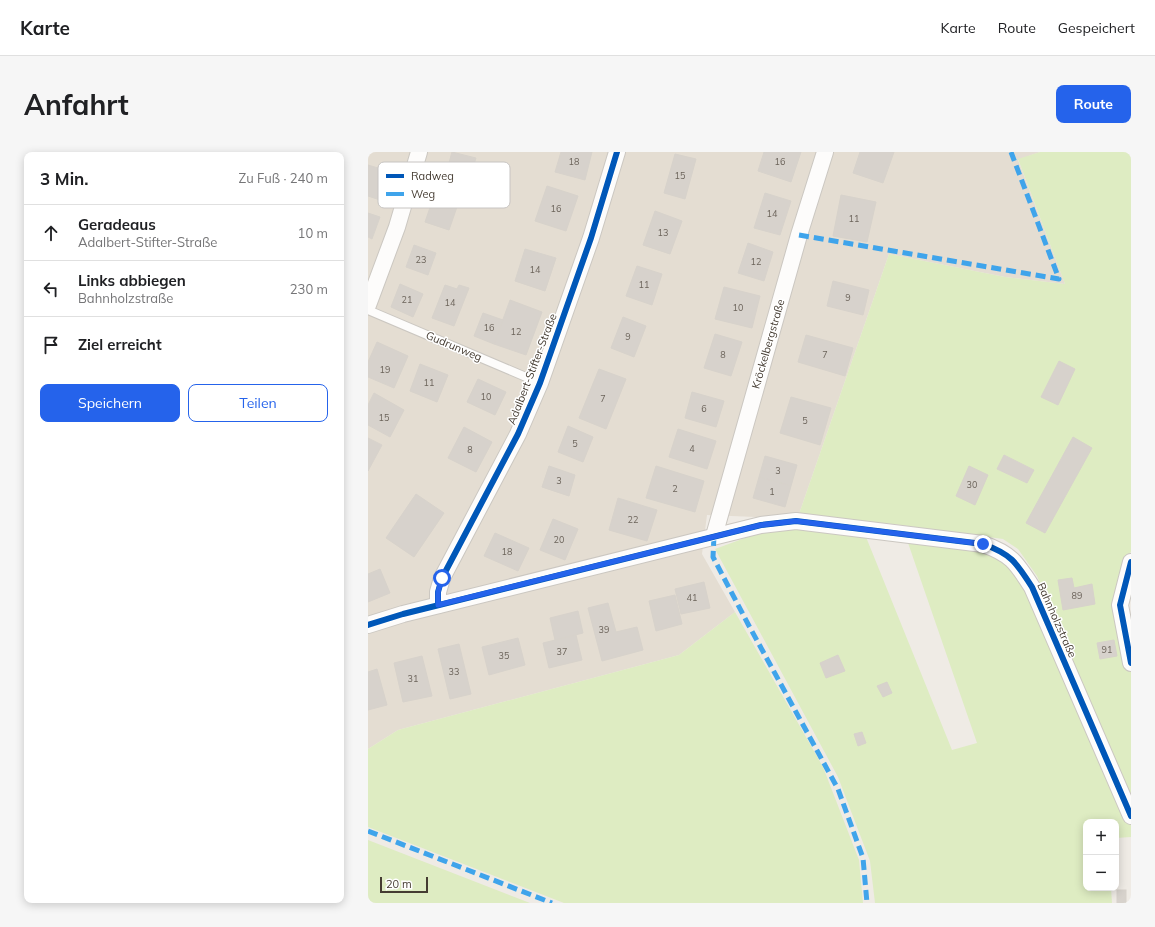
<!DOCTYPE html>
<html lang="de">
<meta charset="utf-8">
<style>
:root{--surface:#fff;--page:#f6f6f6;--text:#202124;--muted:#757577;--line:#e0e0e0;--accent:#2563eb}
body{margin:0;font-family:Mulish,sans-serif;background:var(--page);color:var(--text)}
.controls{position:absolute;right:12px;bottom:12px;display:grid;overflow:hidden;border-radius:8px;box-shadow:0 2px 10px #0003}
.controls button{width:36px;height:36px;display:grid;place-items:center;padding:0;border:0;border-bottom:1px solid var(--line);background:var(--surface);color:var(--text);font:20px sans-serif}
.scale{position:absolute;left:12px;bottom:10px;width:48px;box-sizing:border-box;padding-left:4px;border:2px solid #453c32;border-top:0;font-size:11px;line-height:14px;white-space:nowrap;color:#453c32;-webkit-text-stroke:3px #fff;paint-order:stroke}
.stop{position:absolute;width:12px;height:12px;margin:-9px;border:3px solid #2563eb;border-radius:50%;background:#fff}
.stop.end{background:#2563eb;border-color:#fff;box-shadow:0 1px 4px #0008}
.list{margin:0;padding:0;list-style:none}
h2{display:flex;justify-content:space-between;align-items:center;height:52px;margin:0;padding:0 16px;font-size:17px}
h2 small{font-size:13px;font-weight:400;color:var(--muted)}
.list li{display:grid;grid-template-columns:26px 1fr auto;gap:12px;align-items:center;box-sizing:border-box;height:56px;padding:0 16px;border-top:1px solid var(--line)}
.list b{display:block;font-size:15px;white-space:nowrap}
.list p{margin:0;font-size:13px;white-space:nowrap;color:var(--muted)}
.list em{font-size:13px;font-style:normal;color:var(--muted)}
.actions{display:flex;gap:8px;padding:12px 16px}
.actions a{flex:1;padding:9px 0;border:1px solid var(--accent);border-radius:8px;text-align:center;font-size:14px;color:var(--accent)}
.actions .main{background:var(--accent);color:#fff}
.icon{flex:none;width:22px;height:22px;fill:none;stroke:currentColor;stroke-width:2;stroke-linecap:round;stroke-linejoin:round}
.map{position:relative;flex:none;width:763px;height:751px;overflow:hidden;border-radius:8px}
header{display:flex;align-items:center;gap:24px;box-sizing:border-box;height:56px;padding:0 20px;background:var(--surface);border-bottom:1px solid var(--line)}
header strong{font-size:19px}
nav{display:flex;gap:22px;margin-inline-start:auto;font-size:14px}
.intro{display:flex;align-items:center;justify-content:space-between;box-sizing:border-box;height:96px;padding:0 24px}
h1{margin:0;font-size:28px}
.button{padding:10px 18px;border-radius:8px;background:var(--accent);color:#fff;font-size:14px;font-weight:700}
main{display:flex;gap:24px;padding:0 24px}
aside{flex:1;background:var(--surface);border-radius:8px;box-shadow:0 2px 10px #0003}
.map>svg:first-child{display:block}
</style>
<header>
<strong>Karte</strong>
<nav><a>Karte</a><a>Route</a><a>Gespeichert</a></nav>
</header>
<div class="intro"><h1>Anfahrt</h1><a class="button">Route</a></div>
<main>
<aside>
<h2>3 Min.<small>Zu Fuß · 240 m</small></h2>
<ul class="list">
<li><svg class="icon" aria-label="ahead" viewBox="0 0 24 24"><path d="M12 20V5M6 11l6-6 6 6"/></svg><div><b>Geradeaus</b><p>Adalbert-Stifter-Straße</p></div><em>10 m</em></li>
<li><svg class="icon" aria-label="left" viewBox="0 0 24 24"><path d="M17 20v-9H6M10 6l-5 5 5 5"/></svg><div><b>Links abbiegen</b><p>Bahnholzstraße</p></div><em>230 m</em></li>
<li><svg class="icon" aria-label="arrive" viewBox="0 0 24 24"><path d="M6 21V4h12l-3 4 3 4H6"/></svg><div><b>Ziel erreicht</b></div></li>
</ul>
<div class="actions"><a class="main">Speichern</a><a>Teilen</a></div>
</aside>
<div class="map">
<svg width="763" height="751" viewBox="0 0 763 751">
<rect width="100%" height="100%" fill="#efebe5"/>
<polygon fill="#e4ddd2" points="0,0 672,0 650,8 697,132 637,125 521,102 431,362 388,365 339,363 334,402 367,460 311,503 30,578 0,597"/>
<g fill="#deecc2">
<polygon points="672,0 763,0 763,400 760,403 747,453 763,511 763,653 669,424 650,397 635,387 533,373 431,362 521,102 637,125 697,132 650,7"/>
<polygon points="404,376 463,380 498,385 584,598 609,591 539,388 630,400 646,414 763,671 763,685 748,686 748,670 718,670 718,736 743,736 744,751 507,751 502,709 470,625 347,397"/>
<polygon points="367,460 455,615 491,708 495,751 196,751 0,675 0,597 30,578 311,503"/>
<polygon points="0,688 162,751 0,751"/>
</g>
<g fill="#d7d2cc" stroke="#d7d2cb">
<polygon points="84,0 108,6 100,32 77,25"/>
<polygon points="193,0 224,0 217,28 187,20"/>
<polygon points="396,0 433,0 423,30 390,19"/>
<polygon points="492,0 526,0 515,31 485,21"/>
<polygon points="307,2 328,7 317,47 296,41"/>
<polygon points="0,13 20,19 12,48 0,44"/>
<polygon points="179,34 210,44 198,79 167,69"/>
<polygon points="397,41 423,49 412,83 386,76"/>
<polygon points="473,43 508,50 499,90 465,84"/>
<polygon points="66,44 90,52 81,78 57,70"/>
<polygon points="287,59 314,69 302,102 275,93"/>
<polygon points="0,61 12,65 4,87 0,85"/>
<polygon points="380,91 405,100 396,129 370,121"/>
<polygon points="46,93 68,101 60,123 38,115"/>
<polygon points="157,97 188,106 177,139 147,129"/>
<polygon points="269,114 294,122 284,153 258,144"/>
<polygon points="465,129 501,138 495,163 459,154"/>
<polygon points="32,132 55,142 45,165 23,155"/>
<polygon points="77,133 89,137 91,133 101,136 86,174 64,166"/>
<polygon points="356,135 392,144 384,176 347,167"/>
<polygon points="142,148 174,160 158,203 126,192"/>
<polygon points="115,161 135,168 126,192 106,184"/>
<polygon points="255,165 278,174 266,205 243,196"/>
<polygon points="347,182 374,190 363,224 336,216"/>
<polygon points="438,183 485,196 477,224 430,210"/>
<polygon points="9,190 40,204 26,236 0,225 0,210"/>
<polygon points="691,209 707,217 690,253 673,245"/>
<polygon points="52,212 80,223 69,250 42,239"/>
<polygon points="231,217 258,227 238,277 211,266"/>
<polygon points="110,227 138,240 127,263 99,250"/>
<polygon points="324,240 356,249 348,275 317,266"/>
<polygon points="6,241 36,258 22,285 0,273 0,253"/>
<polygon points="423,245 463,256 452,293 412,281"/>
<polygon points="200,274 225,285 215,310 190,300"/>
<polygon points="96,275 124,290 108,320 80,306"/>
<polygon points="310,277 348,289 339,317 301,305"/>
<polygon points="705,285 724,296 677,381 658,371"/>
<polygon points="0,286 14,293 0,319"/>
<polygon points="636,303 666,318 659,331 629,317"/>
<polygon points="397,304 429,313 423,334 391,325"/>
<polygon points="181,314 207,323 201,344 174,335"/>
<polygon points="288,314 336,329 327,360 278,346"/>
<polygon points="601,314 620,323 607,353 588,344"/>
<polygon points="391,325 423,334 417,355 385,346"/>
<polygon points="48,342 76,361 46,405 18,386"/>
<polygon points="250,346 289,358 279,389 241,378"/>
<polygon points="185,367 210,377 197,408 172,398"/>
<polygon points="127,381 161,396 150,419 116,404"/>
<polygon points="12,417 22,441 0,450 0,422"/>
<polygon points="704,426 706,436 724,432 727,452 695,458 690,428"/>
<polygon points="336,430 342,456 313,462 307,437"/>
<polygon points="307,443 314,472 288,479 281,449"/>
<polygon points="240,451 248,480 269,475 275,498 234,509 220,456"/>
<polygon points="210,459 215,481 187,488 182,466"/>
<polygon points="208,483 214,508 181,516 175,491"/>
<polygon points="150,486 157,513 121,523 114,495"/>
<polygon points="746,488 749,504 732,507 729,491"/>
<polygon points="91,492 103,542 82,547 70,497"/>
<polygon points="470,503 477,519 458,526 452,511"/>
<polygon points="54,504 64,544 35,550 26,511"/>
<polygon points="9,517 19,553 0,558 0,520"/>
<polygon points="519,530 524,541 515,545 509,534"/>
<polygon points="494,580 498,591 490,594 486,582"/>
<rect x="749" y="738" width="9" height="13"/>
</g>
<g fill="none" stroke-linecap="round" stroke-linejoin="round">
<defs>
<polyline id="service" points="0,158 172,231"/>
<g id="minor">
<polyline points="0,153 29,75 51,0"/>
<polyline points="346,384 431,83 457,0"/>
<polyline points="763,410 752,453 763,511"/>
<polyline points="70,453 70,440 74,426 150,282 172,231 223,86 249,0"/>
<path d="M0,473L35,462L393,373L428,369L615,392C643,402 648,410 664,435L763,664"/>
</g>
</defs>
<use href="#service" stroke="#cbc7c1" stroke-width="10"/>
<use href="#minor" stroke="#cbc7c1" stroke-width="18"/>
<use href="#service" stroke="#fdfcfb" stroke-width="8"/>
<use href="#minor" stroke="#fdfcfb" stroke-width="16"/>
<g stroke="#3fa4eb" stroke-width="5" stroke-dasharray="10 5" stroke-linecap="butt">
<polyline points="431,83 691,127 643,0"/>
<polyline points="346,384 345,405 380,472 470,637 495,706 499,751"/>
<polyline points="0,679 184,751"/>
</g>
<defs>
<g id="cycleway">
<polyline points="763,410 752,453 763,511"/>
<polyline points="70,453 70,440 74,426 150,282 172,231 223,86 249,0"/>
<path d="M0,473L35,462L393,373L428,369L615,392C643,402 648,410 664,435L763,664"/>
</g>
</defs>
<use href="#cycleway" stroke="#fff" stroke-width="8"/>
<use href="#cycleway" stroke="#0057b8" stroke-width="6"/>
</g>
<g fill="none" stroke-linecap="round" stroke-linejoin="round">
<polyline stroke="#2563eb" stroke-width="5" points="74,426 70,440 70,453 393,373 428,369 615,392"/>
</g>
<g text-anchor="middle" stroke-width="3" stroke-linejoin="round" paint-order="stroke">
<g font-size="9" fill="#6b635a">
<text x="206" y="13">18</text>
<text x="412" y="13">16</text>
<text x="312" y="27">15</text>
<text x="188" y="60">16</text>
<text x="404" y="65">14</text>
<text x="486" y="70">11</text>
<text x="295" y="84">13</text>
<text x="53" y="111">23</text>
<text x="388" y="113">12</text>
<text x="167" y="121">14</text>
<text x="276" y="136">11</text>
<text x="480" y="149">9</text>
<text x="39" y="151">21</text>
<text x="82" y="154">14</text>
<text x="370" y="159">10</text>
<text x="121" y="179">16</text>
<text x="148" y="183">12</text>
<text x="260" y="188">9</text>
<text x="355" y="206">8</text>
<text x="457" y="206">7</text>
<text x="17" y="221">19</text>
<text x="61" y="234">11</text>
<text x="118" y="248">10</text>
<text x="235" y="250">7</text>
<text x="336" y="260">6</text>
<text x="16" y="269">15</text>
<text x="437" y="272">5</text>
<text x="207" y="295">5</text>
<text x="324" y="300">4</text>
<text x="102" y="301">8</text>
<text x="410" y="322">3</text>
<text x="191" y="332">3</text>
<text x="604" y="336">30</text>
<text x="307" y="340">2</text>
<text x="404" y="343">1</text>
<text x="265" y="371">22</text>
<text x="191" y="391">20</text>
<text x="139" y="403">18</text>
<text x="709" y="447">89</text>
<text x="324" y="449">41</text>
<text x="236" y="481">39</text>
<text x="739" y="501">91</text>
<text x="194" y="503">37</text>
<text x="136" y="507">35</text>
<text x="86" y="523">33</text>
<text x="45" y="530">31</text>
</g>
<g font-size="11" fill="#453c32" stroke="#fff">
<text transform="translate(400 192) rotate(-74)" y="4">Kröckelbergstraße</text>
<text transform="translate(86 194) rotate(23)" y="4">Gudrunweg</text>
<text transform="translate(164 217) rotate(-69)" y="4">Adalbert-Stifter-Straße</text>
<text transform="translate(689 468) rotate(66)" y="4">Bahnholzstraße</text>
</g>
</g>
<rect x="10" y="10" width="132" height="46" rx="6" fill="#fff" stroke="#c7c4c2" stroke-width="1"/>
<rect x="18" y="22" width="18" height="4" fill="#0057b8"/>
<rect x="18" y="40" width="18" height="4" fill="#3fa4eb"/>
<g font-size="11" fill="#453c32">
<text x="43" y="28">Radweg</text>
<text x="43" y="46">Weg</text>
</g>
</svg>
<div class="controls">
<button>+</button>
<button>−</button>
</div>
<div class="scale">20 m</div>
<div class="stop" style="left:74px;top:426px"></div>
<div class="stop end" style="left:615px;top:392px"></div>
</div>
</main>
